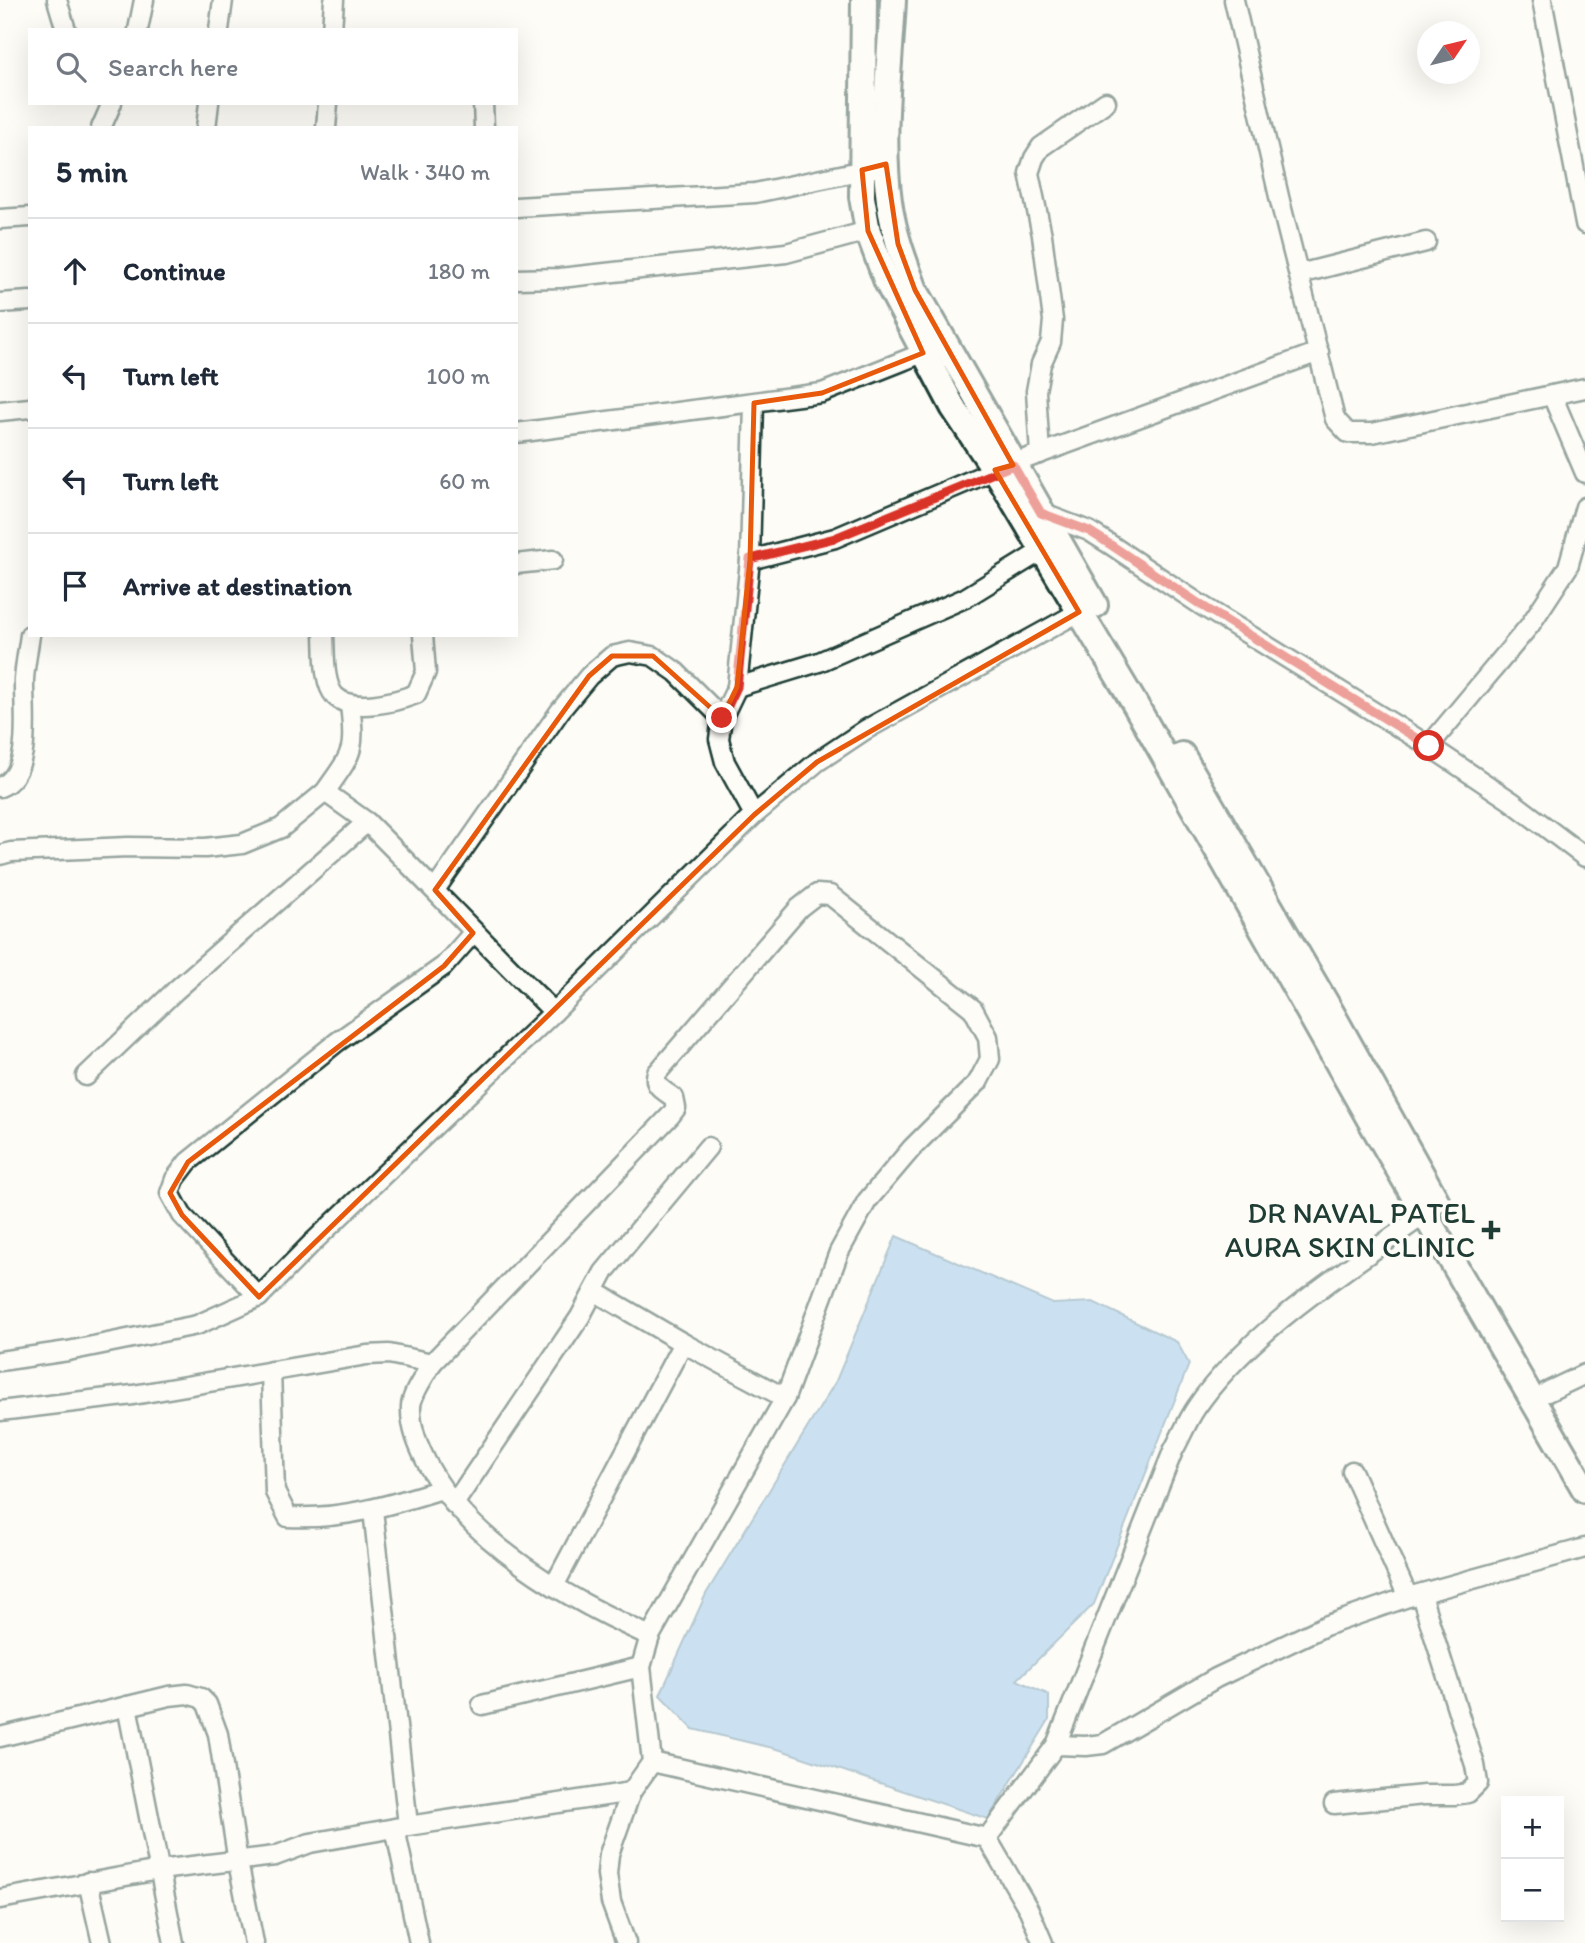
<!DOCTYPE html>
<meta charset="utf-8">
<style>
:root{--surface:#fff;--page:#f2f2f3;--text:#1f2937;--muted:#747a83;--line:#e0e1e3}
body{margin:0;font-family:Itim,sans-serif;background:var(--page);color:var(--text)}
.controls{position:absolute;right:21px;bottom:21px;display:grid;overflow:hidden;border-radius:0px;box-shadow:0 7px 28px #0002}
.controls button{width:63px;height:63px;display:grid;place-items:center;padding:0;border:0;border-bottom:2px solid var(--line);background:var(--surface);color:var(--text);font:35px sans-serif}
.compass{position:absolute;left:1417px;top:21px;width:63px;height:63px;border-radius:50%;background:var(--surface);box-shadow:0 7px 28px #0002;rotate:55deg}
.stop{position:absolute;width:21px;height:21px;margin:-16px;border:5px solid #d93025;border-radius:50%;background:#fff}
.stop.end{background:#d93025;border-color:#fff;box-shadow:0 2px 7px #0008}
.list{margin:0;padding:0;list-style:none}
h2{display:flex;justify-content:space-between;align-items:center;height:91px;margin:0;padding:0 28px;font-size:30px}
h2 small{font-size:23px;font-weight:400;color:var(--muted)}
.list li{display:grid;grid-template-columns:46px 1fr auto;gap:21px;align-items:center;box-sizing:border-box;height:105px;padding:0 28px;border-top:2px solid var(--line)}
.list b{display:block;font-size:26px;white-space:nowrap}
.list em{font-size:23px;font-style:normal;color:var(--muted)}
.icon{flex:none;width:38px;height:38px;fill:none;stroke:currentColor;stroke-width:2;stroke-linecap:round;stroke-linejoin:round}
.map{position:relative;flex:none;width:1585px;height:1943px;overflow:hidden}
.search{position:absolute;background:var(--surface);box-shadow:0 7px 28px #0002;left:28px;top:28px;width:490px;height:77px;display:flex;align-items:center;gap:18px;box-sizing:border-box;padding:0 24px;border-radius:0px;color:var(--muted);font-size:26px}
.panel{position:absolute;background:var(--surface);box-shadow:0 7px 28px #0002;left:28px;top:126px;width:490px;height:511px;border-radius:0px}
.map>svg:first-child{display:block}
</style>
<div class="map">
<svg width="1585" height="1943" viewBox="0 0 1585 1943">
<rect width="100%" height="100%" fill="#fdfcf7"/>
<filter id="ink" filterUnits="userSpaceOnUse"><feTurbulence type="fractalNoise" baseFrequency=".0143" numOctaves="2"/><feDisplacementMap in="SourceGraphic" scale="14" xChannelSelector="R" yChannelSelector="G"/><feConvolveMatrix kernelMatrix="1 2 1 2 8 2 1 2 1" color-interpolation-filters="sRGB"/></filter>
<g filter="url(#ink)">
<polygon fill="#8fc2eb" stroke="#628da2" stroke-width="2" points="896,1236 1053,1304 1093,1302 1177,1342 1189,1364 1094,1604 1017,1680 1049,1695 1049,1720 988,1819 781,1750 693,1729 660,1695 706,1594 836,1381"/>
<g fill="none" stroke-linecap="round" stroke-linejoin="round">
<defs>
<g id="minor">
<polyline points="57,0 66,30"/>
<polyline points="1234,0 1280,201 1335,419 1348,433 1372,433 1585,388"/>
<polyline points="1542,0 1585,224"/>
<polyline points="138,30 144,0"/>
<polyline points="219,30 223,0"/>
<polyline points="332,30 334,0"/>
<polyline points="483,103 484,128"/>
<polyline points="101,128 112,103"/>
<polyline points="206,128 209,103"/>
<polyline points="326,128 328,103"/>
<polyline points="516,207 755,193 874,168"/>
<polyline points="0,219 30,217"/>
<polyline points="1299,274 1426,242"/>
<polyline points="516,279 560,278 786,253 868,231"/>
<polyline points="0,303 30,301"/>
<polyline points="1552,395 1585,473"/>
<polyline points="754,403 750,560 737,687 722,718 719,739 725,762 754,815"/>
<polyline points="0,411 30,408"/>
<polyline points="516,433 822,393 923,353"/>
<polyline points="1040,454 1036,391 1041,364 1051,342 1053,320 1042,235 1029,173 1034,158 1041,147 1106,102"/>
<polyline points="1041,513 1089,531 1111,545 1201,605 1429,746 1511,801 1585,857"/>
<polyline points="750,560 835,538 995,470 1319,352"/>
<polyline points="516,564 553,560"/>
<path d="M324,635C325,652 323,683 335,696C352,713 395,702 416,694L426,672L423,635"/>
<polyline points="737,687 819,662 965,598 1043,550"/>
<polyline points="1429,746 1530,625 1568,567 1585,507"/>
<path d="M0,787C34,774 23,709 24,679C25,665 28,650 30,635"/>
<path d="M325,792C352,753 356,753 350,705"/>
<polyline points="0,855 11,852 128,847 205,848 242,844 281,828 325,792 367,822"/>
<polyline points="435,890 560,711 589,676 612,656 630,652 653,656 676,672 722,718"/>
<path d="M86,1076L176,990L367,822C430,885 491,950 554,1012"/>
<polyline points="594,1291 683,1343 785,1398"/>
<polyline points="259,1297 182,1215 170,1193 175,1179 188,1162 337,1042 444,966 473,933"/>
<polyline points="0,1361 68,1351 197,1325 259,1297 312,1243 554,1012 754,815 817,762 865,730 1079,612"/>
<path d="M432,1363C425,1376 412,1393 411,1406C410,1428 419,1448 429,1467C473,1546 569,1600 650,1636"/>
<path d="M271,1371L275,1492L288,1517C341,1520 391,1505 442,1489"/>
<polyline points="1547,1392 1585,1374"/>
<path d="M0,1411L133,1395L367,1355L389,1354L432,1363L670,1116L676,1108L674,1098C665,1091 652,1086 657,1073L799,908L817,894L830,895L973,1009L988,1037L990,1059L978,1082L912,1148L867,1201L839,1252L785,1398L650,1636L641,1667L652,1762L631,1792L609,1854L607,1874L611,1902L626,1943"/>
<polyline points="1352,1471 1408,1597"/>
<polyline points="454,1504 580,1317 604,1272 708,1147"/>
<polyline points="373,1510 408,1825"/>
<polyline points="554,1586 683,1343"/>
<polyline points="482,1705 641,1667"/>
<polyline points="127,1706 174,1943"/>
<polyline points="0,1737 169,1696 187,1694 201,1698 207,1704 218,1734 238,1862 254,1943"/>
<path d="M1056,1745L1173,1451C1181,1437 1187,1421 1196,1408C1247,1332 1351,1267 1425,1214"/>
<polyline points="652,1762 987,1838 1029,1910 1043,1943"/>
<polyline points="1334,1804 1424,1795 1455,1795 1468,1793 1478,1783 1475,1765 1421,1595"/>
<polyline points="395,1828 419,1943"/>
<polyline points="987,1838 1056,1745 1086,1746 1103,1744 1216,1678 1325,1626 1408,1597 1585,1548"/>
<polyline points="88,1882 102,1943"/>
<polyline points="0,1899 159,1870 275,1856 310,1843 395,1828 631,1792"/>
</g>
<g id="secondary">
<polyline points="864,0 862,197 868,231 887,282 953,407 995,470 1136,706 1374,1127 1585,1490"/>
<path d="M893,0C890,66 880,135 889,201C893,232 904,261 915,290L1095,605"/>
<polyline points="1182,755 1331,1012 1436,1200"/>
</g>
</defs>
<use href="#minor" stroke="#1f3d34" stroke-width="23"/>
<use href="#secondary" stroke="#1f3d34" stroke-width="30"/>
<use href="#minor" stroke="#fdfcf7" stroke-width="18"/>
<use href="#secondary" stroke="#fdfcf7" stroke-width="24"/>
</g>
</g>
<g fill="none" stroke-linecap="round" stroke-linejoin="round" filter="url(#ink)">
<polyline stroke="#d93025" stroke-width="9" points="722,718 737,687 750,559 835,538 1013,465 1041,513 1089,531 1111,545 1201,605 1429,746"/>
</g>
<path d="M0 0H1585V1943H0ZM886,164L898,244L915,290L1013,465L995,470L1079,612L817,762L754,815L259,1297L182,1215L170,1193L188,1162L444,966L473,933L435,890L589,676L612,656H653L722,718L737,687L750,560L754,403L822,393L923,353L868,231L862,170Z" fill="#fdfcf7" fill-opacity=".55" fill-rule="evenodd"/>
<path fill="none" stroke="#e8590c" stroke-width="5" stroke-linejoin="round" d="M886,164L898,244L915,290L1013,465L995,470L1079,612L817,762L754,815L259,1297L182,1215L170,1193L188,1162L444,966L473,933L435,890L589,676L612,656H653L722,718L737,687L750,560L754,403L822,393L923,353L868,231L862,170Z"/>
<path fill="#1f3d34" stroke="#fdfcf7" stroke-width="2.5" d="M1487.5 1219.5h7v7h7v7h-7v7h-7v-7h-7v-7h7z"/>
<g text-anchor="middle" stroke-width="7" stroke-linejoin="round" paint-order="stroke">
<g font-size="30" fill="#1f3d34" stroke="#fdfcf7" text-anchor="end">
<text x="1475" y="1223">DR NAVAL PATEL<tspan x="1475" dy="34">AURA SKIN CLINIC</tspan></text>
</g>
</g>
</svg>
<div class="controls">
<button>+</button>
<button>−</button>
</div>
<svg class="compass" viewBox="-18 -18 36 36"><path d="M0-13l5 13h-10z" fill="#e53935"/><path d="M0 13l5-13h-10z" fill="#747a83"/></svg>
<div class="stop" style="left:1429px;top:746px"></div>
<div class="stop end" style="left:722px;top:718px"></div>
<div class="search"><svg class="icon" aria-label="search" viewBox="0 0 24 24"><circle cx="10" cy="10" r="6"/><path d="M15 15l6 6"/></svg>Search here</div>
<section class="panel">
<h2>5 min<small>Walk · 340 m</small></h2>
<ul class="list">
<li><svg class="icon" aria-label="ahead" viewBox="0 0 24 24"><path d="M12 20V5M6 11l6-6 6 6"/></svg><div><b>Continue</b></div><em>180 m</em></li>
<li><svg class="icon" aria-label="left" viewBox="0 0 24 24"><path d="M17 20v-9H6M10 6l-5 5 5 5"/></svg><div><b>Turn left</b></div><em>100 m</em></li>
<li><svg class="icon" aria-label="left" viewBox="0 0 24 24"><path d="M17 20v-9H6M10 6l-5 5 5 5"/></svg><div><b>Turn left</b></div><em>60 m</em></li>
<li><svg class="icon" aria-label="arrive" viewBox="0 0 24 24"><path d="M6 21V4h12l-3 4 3 4H6"/></svg><div><b>Arrive at destination</b></div></li>
</ul>
</section>
</div>
